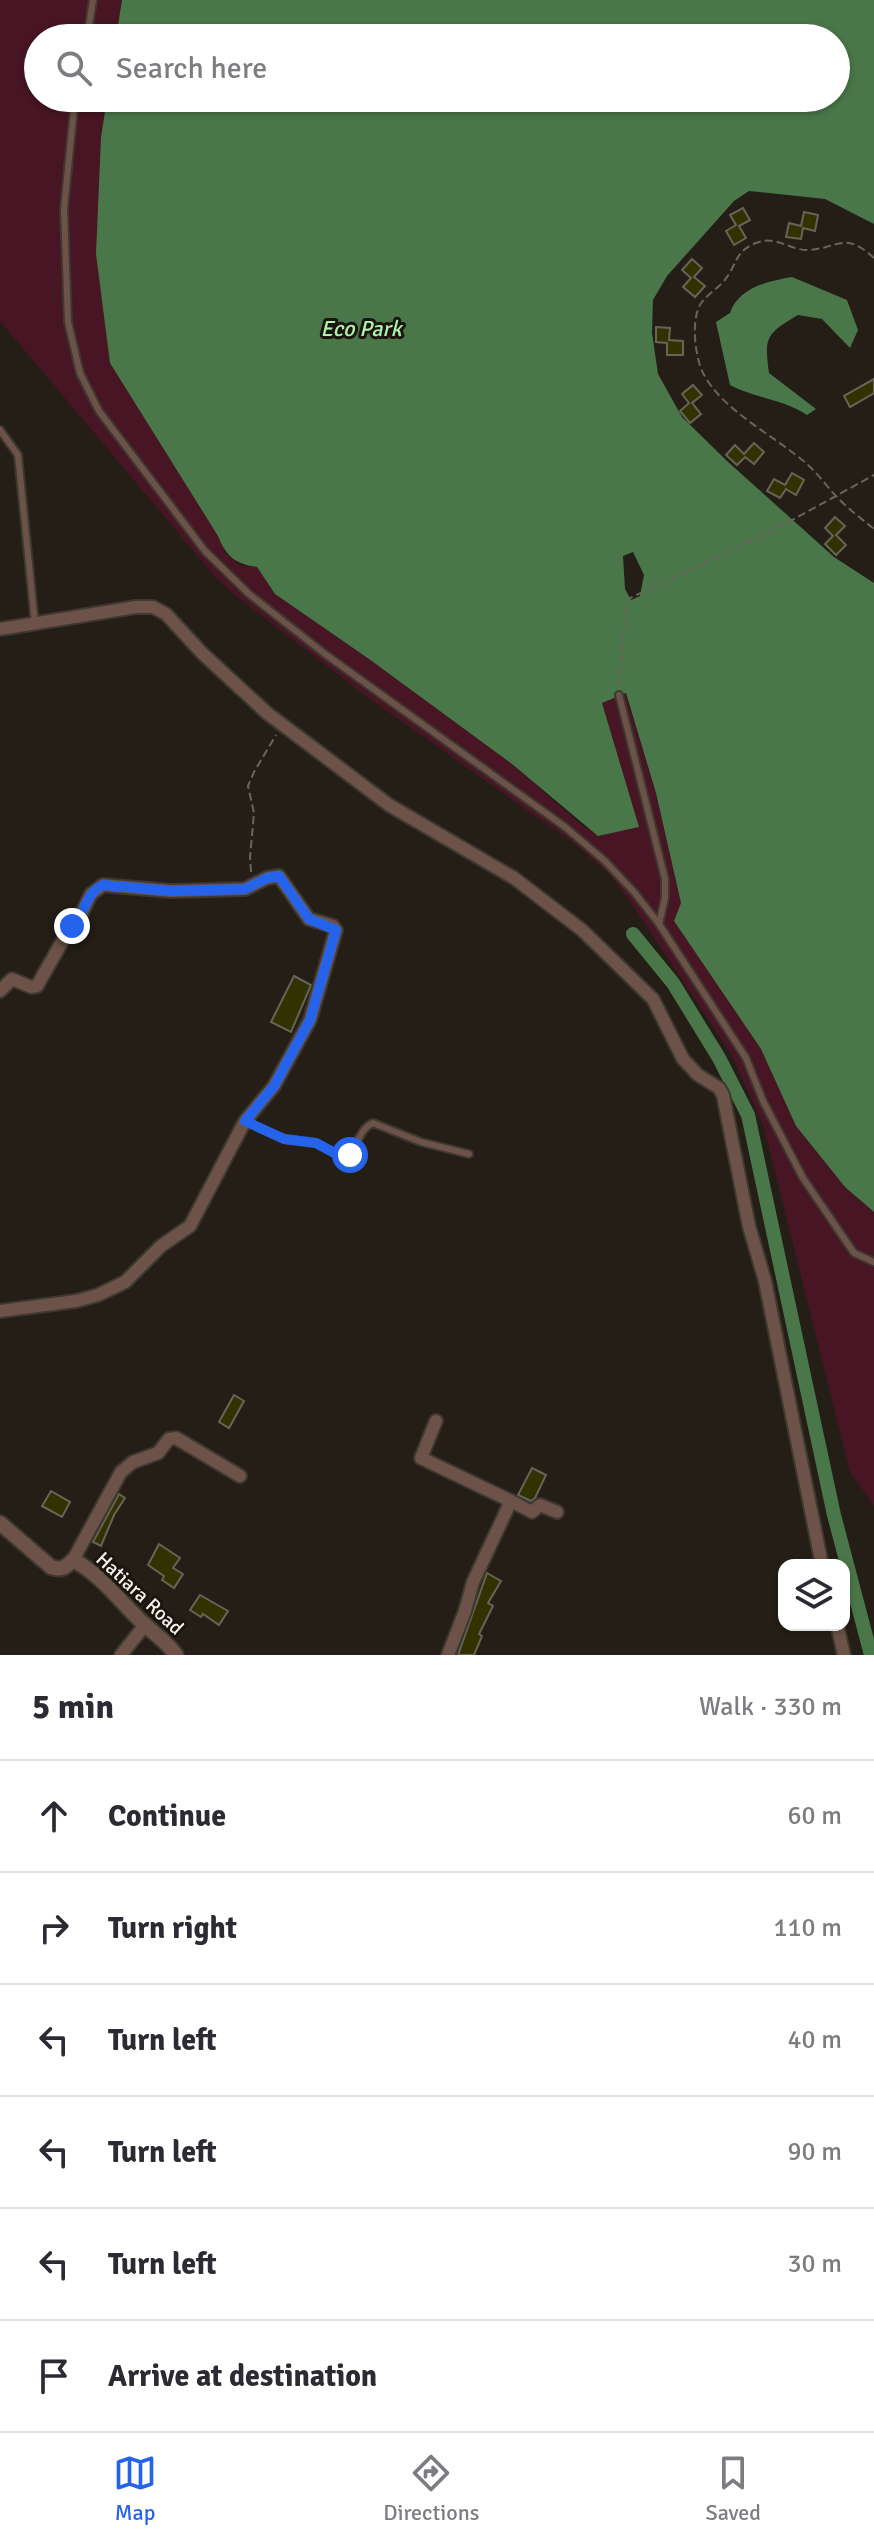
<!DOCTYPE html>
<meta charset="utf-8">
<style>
:root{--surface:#fff;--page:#f2f2f3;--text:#2b2b33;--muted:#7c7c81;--line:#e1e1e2;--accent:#2563eb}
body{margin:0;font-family:Signika,sans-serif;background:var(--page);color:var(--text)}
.controls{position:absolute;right:24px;bottom:24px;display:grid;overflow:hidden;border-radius:16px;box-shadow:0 2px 6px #0004}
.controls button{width:72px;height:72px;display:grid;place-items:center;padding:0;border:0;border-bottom:2px solid var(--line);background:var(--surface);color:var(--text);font:40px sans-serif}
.stop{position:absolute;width:24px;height:24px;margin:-18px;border:6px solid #2563eb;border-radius:50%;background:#fff}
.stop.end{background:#2563eb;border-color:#fff;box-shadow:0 2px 8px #0008}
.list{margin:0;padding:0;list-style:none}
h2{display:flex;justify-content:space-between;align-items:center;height:104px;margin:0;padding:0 32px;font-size:34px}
h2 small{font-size:26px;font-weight:400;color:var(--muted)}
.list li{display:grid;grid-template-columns:52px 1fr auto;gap:24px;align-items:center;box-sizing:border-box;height:112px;padding:0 32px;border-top:2px solid var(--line)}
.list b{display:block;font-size:30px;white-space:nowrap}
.list em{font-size:26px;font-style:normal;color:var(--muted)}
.icon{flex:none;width:44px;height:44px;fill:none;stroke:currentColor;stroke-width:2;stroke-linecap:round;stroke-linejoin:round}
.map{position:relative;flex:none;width:874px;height:1655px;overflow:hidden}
.search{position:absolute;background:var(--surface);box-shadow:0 2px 6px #0004;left:24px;right:24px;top:24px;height:88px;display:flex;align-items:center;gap:20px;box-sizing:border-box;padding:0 28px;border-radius:44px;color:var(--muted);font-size:30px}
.sheet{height:776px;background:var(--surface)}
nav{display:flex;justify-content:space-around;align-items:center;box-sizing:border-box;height:112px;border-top:2px solid var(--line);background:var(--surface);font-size:22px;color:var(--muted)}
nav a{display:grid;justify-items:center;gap:4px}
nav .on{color:var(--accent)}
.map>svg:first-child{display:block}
</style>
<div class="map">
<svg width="874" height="1655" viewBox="0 0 874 1655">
<rect width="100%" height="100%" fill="#241e16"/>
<polygon fill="#471523" points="0,0 122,0 116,38 38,38 38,98 107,98 101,137 225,553 240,565 257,567 275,594 369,659 512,764 585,828 639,827 602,703 625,692 656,793 681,903 674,921 761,1049 796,1126 845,1187 874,1212 874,1506 850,1472 764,1127 731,1054 634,907 610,875 576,845 366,696 241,600 217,579 0,321"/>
<g fill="#497749" fill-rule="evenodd">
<path d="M122,0H874V224L825,199L749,191L734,201L667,276L653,300L652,333L658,374L682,417L727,461L834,557L874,583V1212L845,1187L796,1126L761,1049L674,921L681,903L656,793L626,693L602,703L639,827L598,836L512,764L369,659L275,594L257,567C235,564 226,556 218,536L110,363L96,254L101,137L107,98H836V38H116ZM633,552L644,575L640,596L631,600L625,589L623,556Z"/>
<path d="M792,277L847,300L858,330L850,348L822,319L798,315C766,334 764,337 769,373L816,409L807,415C784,399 754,398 730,385L716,322L730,313C738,288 768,281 792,277Z"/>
</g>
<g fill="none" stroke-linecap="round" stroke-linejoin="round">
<polyline stroke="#497749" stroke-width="14" points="633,934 673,983 719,1058 748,1115 834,1515 871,1655"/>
</g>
<g fill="#323200" stroke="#646459" stroke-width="2">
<polygon points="743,208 750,220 739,226 746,238 734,245 726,231 736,225 730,215"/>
<polygon points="804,212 818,215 815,231 803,228 801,239 786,237 789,223 801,226"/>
<polygon points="692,259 702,268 694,277 705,286 695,297 683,287 691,278 682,270"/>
<polygon points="656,327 670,328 669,340 683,341 683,355 667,355 667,343 656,342"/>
<polygon points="874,379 874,393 850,407 844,396"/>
<polygon points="693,385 702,395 692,403 701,414 690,423 680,411 689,403 682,394"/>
<polygon points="754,443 764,452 754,464 745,457 737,465 726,455 735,445 744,454"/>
<polygon points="792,473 804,480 796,495 786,489 780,498 767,491 774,479 785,485"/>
<polygon points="835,517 845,526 836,535 846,545 836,555 825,544 833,536 825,528"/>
<polygon points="294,976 311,985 291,1032 271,1022"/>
<polygon points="234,1395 244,1401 229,1428 219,1422"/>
<polygon points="532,1468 546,1475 535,1498 531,1501 518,1495"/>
<polygon points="51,1491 70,1502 62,1517 42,1506"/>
<polygon points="119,1494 125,1498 114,1515 101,1546 93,1542"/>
<polygon points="159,1544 180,1558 173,1568 183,1574 174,1588 162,1580 164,1576 148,1565"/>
<polygon points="487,1573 501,1581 488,1603 493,1606 479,1634 482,1636 474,1655 458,1655"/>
<polygon points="200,1595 228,1611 219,1625 203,1614 201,1617 190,1610"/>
</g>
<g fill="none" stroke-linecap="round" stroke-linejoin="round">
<defs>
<g id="service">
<polyline points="87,38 93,0"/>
<polyline points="75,98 64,209 68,322 80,373 99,411 205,551 249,594 325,654 565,827 605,861 634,892 659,924 746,1058 763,1101 803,1178 854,1253 874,1262"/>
<polyline points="0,430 18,455 35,624"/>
<polyline points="619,695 665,879 665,898 659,924"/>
<path d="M245,1121L284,1139L316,1143L344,1158C358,1150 358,1129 373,1123L421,1142L469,1154"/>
</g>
<g id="minor">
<polyline points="0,629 136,607 153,607 166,614 202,653 267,713 389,805 514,878 582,930 653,999 683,1059 698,1075 719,1088 723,1095 749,1226 765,1281 822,1565"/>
<polyline points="0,991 12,979 31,987 37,986 67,933 78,921 91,894 103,885 171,891 245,889 267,878 279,876 309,919 333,926 336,930 310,1020 274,1086 245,1121 190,1226 161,1246 125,1282 98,1295 76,1301 0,1311"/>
<polyline points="436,1421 421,1458 511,1501 473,1582 465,1611 448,1655"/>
<polyline points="511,1501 532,1512 540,1505 557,1512"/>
<polyline points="73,1560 121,1472 133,1462 158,1453 169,1439 176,1438 240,1476"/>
<polyline points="837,1625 844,1655"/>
<polyline points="121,1655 145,1625"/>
</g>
<path id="tertiary" d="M0,1523L51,1567C62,1571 66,1567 73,1560C102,1575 121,1603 144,1624C156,1635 167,1642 176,1655"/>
</defs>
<use href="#service" stroke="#3d3830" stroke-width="10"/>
<use href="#minor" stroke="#3d3830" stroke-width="16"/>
<use href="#tertiary" stroke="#3d3830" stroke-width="18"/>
<g stroke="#6a645d" stroke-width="2" stroke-dasharray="8 4" stroke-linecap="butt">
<path d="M874,258C844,230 838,249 807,250C790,250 776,236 759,242C734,250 738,264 724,281C717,289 708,294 702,302C690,317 695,357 703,373C723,412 776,436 808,465C819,475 827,487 837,497C848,509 862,519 874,529"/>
<polyline points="619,686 626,607 630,598 765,535 874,475"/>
<polyline points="251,872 250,857 254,813 248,786 254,772 276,735"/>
</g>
<use href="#service" stroke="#6c5248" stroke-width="6"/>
<use href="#minor" stroke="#6c5248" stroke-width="12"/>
<use href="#tertiary" stroke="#6c5248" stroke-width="14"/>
</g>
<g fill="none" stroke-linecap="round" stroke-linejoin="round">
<path stroke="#2563eb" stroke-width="10" d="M72,926C85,914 86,892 103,885L171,891L245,889L267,878L279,876L309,919L336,930L310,1020L274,1086L245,1121L284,1139L316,1143L344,1158L350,1155"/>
</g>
<g text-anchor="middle" stroke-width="6" stroke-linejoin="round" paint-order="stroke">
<g font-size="20" fill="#f8f4ef" stroke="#1b150d">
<text transform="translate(140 1593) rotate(43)" y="7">Hatiara Road</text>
</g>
<g font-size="22" font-style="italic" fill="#aef4ae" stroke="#1b150d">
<text x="361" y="336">Eco Park</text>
</g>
</g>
</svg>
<div class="controls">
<button><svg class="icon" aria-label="layers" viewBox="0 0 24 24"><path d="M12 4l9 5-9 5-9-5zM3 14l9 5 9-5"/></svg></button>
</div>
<div class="stop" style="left:350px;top:1155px"></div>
<div class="stop end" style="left:72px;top:926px"></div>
<div class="search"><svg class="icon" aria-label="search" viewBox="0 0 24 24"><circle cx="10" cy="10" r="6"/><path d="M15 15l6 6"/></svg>Search here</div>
</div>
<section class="sheet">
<h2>5 min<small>Walk · 330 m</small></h2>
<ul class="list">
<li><svg class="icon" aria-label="ahead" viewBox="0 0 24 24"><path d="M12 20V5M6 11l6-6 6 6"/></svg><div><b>Continue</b></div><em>60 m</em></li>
<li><svg class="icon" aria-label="right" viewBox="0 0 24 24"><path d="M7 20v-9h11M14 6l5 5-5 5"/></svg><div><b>Turn right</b></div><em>110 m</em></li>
<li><svg class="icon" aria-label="left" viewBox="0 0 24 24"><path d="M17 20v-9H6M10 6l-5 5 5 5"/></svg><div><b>Turn left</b></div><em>40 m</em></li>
<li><svg class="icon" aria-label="left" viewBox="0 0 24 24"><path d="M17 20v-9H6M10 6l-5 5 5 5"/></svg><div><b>Turn left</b></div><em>90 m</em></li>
<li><svg class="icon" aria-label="left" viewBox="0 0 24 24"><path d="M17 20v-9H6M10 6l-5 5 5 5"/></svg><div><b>Turn left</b></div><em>30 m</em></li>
<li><svg class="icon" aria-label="arrive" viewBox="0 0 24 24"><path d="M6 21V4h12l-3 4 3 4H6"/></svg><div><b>Arrive at destination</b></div></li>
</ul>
</section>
<nav>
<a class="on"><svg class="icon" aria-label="map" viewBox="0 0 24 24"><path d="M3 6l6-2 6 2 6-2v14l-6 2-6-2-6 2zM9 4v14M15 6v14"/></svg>Map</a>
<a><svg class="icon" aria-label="directions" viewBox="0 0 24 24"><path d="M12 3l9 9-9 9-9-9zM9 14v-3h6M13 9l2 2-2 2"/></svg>Directions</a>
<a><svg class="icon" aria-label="saved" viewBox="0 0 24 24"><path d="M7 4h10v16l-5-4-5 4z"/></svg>Saved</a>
</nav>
